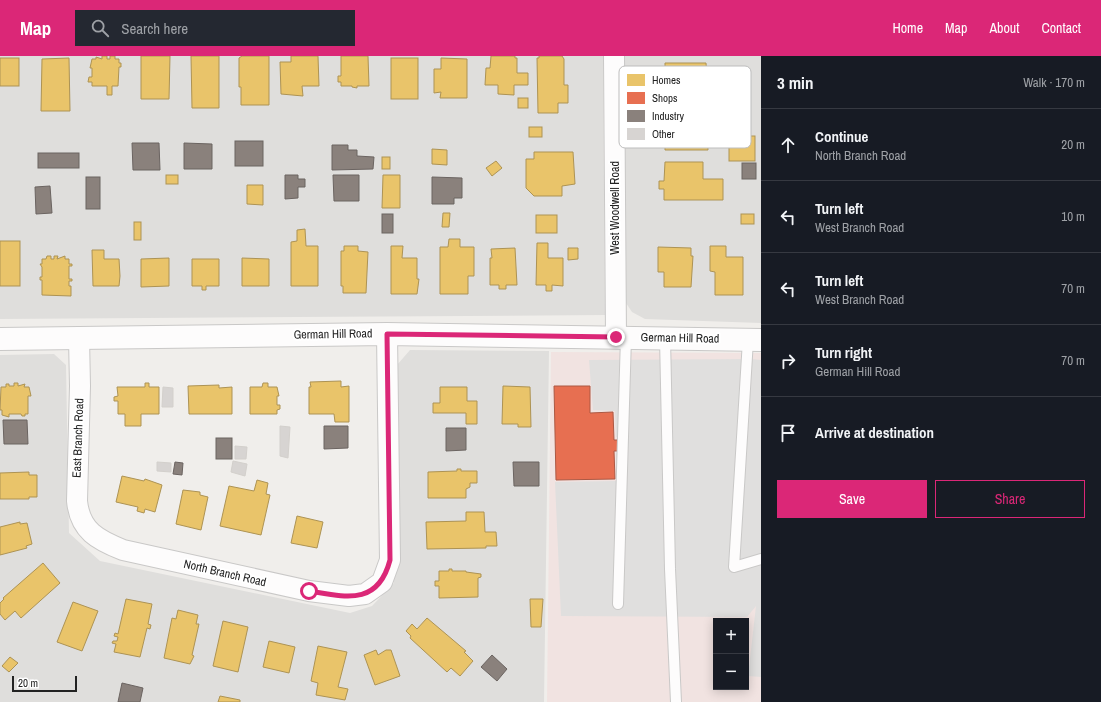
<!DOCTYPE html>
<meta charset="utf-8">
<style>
:root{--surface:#171b24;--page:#242831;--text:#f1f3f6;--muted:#9ea1a6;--line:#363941;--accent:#db2777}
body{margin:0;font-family:"Archivo Narrow",sans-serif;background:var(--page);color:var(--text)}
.controls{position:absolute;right:12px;bottom:12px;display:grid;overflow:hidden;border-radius:0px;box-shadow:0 2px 10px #0003}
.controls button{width:36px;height:36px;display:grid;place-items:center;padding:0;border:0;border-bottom:1px solid var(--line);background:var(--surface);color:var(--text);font:20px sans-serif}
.scale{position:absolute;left:12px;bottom:10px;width:65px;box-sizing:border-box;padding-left:4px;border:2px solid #222;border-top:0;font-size:11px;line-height:14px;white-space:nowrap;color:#222;-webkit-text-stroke:3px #fff;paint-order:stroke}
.stop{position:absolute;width:12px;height:12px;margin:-9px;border:3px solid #db2777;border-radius:50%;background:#fff}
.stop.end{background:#db2777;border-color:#fff;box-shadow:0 1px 4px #0008}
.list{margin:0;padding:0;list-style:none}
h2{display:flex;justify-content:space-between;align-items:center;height:52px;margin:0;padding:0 16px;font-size:17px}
h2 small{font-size:13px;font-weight:400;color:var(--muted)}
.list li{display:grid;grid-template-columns:26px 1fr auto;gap:12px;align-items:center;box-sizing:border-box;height:72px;padding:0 16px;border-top:1px solid var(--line)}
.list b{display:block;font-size:15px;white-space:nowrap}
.list p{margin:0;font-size:13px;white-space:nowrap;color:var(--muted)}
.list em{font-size:13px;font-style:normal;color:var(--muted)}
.actions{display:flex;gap:8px;padding:12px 16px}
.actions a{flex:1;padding:9px 0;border:1px solid var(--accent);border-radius:0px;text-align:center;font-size:14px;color:var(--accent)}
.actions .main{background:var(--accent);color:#fff}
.icon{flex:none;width:22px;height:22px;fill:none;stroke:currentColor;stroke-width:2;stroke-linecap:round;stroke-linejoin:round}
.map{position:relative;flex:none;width:761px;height:646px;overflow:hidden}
header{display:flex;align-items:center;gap:24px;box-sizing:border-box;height:56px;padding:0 20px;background:var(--accent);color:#fff}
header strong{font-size:19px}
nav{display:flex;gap:22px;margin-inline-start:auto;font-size:14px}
.search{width:280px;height:36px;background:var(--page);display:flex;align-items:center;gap:10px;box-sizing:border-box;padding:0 14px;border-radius:0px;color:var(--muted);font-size:15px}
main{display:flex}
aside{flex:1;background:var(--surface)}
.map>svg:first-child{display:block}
</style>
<header>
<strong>Map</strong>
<div class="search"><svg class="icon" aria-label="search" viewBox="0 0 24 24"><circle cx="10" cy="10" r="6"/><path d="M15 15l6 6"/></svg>Search here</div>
<nav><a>Home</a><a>Map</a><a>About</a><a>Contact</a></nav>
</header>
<main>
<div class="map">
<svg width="761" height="646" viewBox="0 0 761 646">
<rect width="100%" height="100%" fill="#f0eeeb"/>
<g fill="#dfdedc">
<polygon points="0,0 603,0 605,259 0,263"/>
<polygon points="625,0 761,0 761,267 645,263 632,256 624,244"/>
<polygon points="410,294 549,295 544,646 0,646 0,299 54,298 66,309 69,477 100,505 350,557 372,550 394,527 397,309"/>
</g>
<path fill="#f1e3e1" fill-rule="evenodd" d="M551,296L761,297V646H547ZM716,565H746V631H716Z"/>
<polygon fill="#e0dfde" points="751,303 761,304 761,621 748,620 756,550 747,561 561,560 555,426 616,425 616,397 621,396 622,382 616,381 615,355 593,354 589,304"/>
<g fill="#e9c46a" stroke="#ad9354">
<polygon points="102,0 107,0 107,3 110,3 110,0 115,0 115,3 119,3 119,7 121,7 121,11 119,11 118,30 112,30 112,39 107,39 107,30 92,30 92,26 88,26 89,21 92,21 92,12 90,12 92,3 96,3 96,1 102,3"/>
<polygon points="141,0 170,0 169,43 141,43"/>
<polygon points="191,0 219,0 219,52 192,52"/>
<polygon points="242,0 269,0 269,49 241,49 241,31 239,31 239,2"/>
<polygon points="291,0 318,0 319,30 302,30 303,40 281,38 280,6 291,6"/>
<polygon points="341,0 368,0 369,30 357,30 357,32 352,31 352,30 341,30 341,26 338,26 338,20 341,20"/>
<polygon points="491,0 515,0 515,2 517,2 517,17 528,17 528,29 514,29 514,39 498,38 498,29 485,29 486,12 490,12"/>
<polygon points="539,0 562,0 564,3 564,29 568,29 568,47 558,47 558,57 538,57 537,2 539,2"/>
<rect x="0" y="2" width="19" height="28"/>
<polygon points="69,2 70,55 41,55 42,3"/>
<rect x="391" y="2" width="27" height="41"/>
<polygon points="441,2 467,3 467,42 440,42 441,36 434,37 434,13 441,13"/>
<polygon points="665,7 706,7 707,20 709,20 707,33 709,33 709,43 665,44 665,36 658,36 658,25 665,25"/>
<rect x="518" y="42" width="10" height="10"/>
<polygon points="667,59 688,59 688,68 707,67 708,94 665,94 665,82 660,82 660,77 665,77"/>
<rect x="529" y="71" width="13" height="10"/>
<rect x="729" y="80" width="26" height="25"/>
<polygon points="432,93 447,94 447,109 432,108"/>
<polygon points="534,96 573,96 575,128 562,130 562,140 534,140 526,132 526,103 534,103"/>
<rect x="382" y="101" width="8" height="12"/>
<polygon points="496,105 502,112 492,120 486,112"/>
<polygon points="665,106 703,106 703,123 723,123 723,144 664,144 664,133 659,133 659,125 664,125"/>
<rect x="166" y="119" width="12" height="9"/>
<polygon points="383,119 400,119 400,152 382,152"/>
<polygon points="247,129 263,129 263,149 247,148"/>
<polygon points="443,157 450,157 449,171 442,171"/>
<rect x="741" y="158" width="13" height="10"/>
<rect x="536" y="159" width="21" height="18"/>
<rect x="134" y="166" width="7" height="18"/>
<polygon points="305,173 306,190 318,190 318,230 291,230 291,186 297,185 297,174"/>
<polygon points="449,183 460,183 460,191 474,191 474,220 468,220 468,238 440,238 440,191 448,191"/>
<rect x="0" y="185" width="20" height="45"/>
<polygon points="537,187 548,187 548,202 563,202 563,230 552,229 552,235 546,235 546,229 536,229"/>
<polygon points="344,190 358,190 358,195 368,196 366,237 343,237 343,230 341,230 341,195 344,195"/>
<polygon points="391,190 403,190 402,202 417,202 417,223 419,223 417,238 391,238"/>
<polygon points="710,190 726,190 726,201 743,201 743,239 715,239 715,216 710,215"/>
<polygon points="658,191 691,192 691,200 693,200 691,231 664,231 664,216 658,216"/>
<polygon points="515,192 517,229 506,229 506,233 499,233 499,229 490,229 490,202 492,202 491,193"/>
<polygon points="568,192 578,192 578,203 568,204"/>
<polygon points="92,194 104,194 104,203 119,203 120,220 119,230 93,230"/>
<polygon points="47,200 51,200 51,203 54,203 54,200 58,200 57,203 65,200 65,203 69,203 69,208 72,208 72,210 69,210 69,223 72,223 72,225 69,225 69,230 71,230 71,240 42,239 42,224 40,224 40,221 42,221 42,211 40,208 42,208 42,203 46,203"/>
<polygon points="169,202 169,230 141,231 141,203"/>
<polygon points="242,202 269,203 269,230 242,230"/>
<polygon points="192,203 219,203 219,230 206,230 206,234 202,234 202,230 192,230"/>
<polygon points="341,325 341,331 349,330 349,366 335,366 334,358 309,358 309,331 311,331 310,326"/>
<polygon points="14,327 18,327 18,330 25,328 24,331 29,331 31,340 28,340 28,358 25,358 25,360 22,360 21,358 9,358 9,361 2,359 2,354 0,354 1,331 6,331 6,328 9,328 9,330 14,330"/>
<polygon points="145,327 149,327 149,331 159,331 159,358 141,358 141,370 125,370 125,358 118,358 118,345 114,345 114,341 118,340 117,331 145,331"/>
<polygon points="263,327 268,327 268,331 277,331 279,340 277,340 277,349 280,349 280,353 277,354 277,358 250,358 250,331 262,331"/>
<polygon points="219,329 219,332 232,331 232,358 189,358 188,330"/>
<polygon points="503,330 530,331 531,371 518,371 518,368 502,368"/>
<polygon points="440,331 467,331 467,345 477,345 477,368 466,368 466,357 433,357 433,347 440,347"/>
<polygon points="457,413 461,413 461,415 477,415 477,427 470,427 470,431 466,433 466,442 428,442 428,416 457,415"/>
<polygon points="29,416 29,419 37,419 37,441 29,441 29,443 0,443 0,417"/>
<polygon points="122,420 144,425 145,423 162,429 155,456 145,453 144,457 137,455 138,451 116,446"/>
<polygon points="257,424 268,427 266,438 270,439 261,479 220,470 229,430 254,435"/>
<polygon points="183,434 200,436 200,439 208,441 201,474 176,468"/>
<polygon points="466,456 484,456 485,476 496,476 497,490 486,490 486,492 427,493 426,466 466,465"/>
<polygon points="297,460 323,466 317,492 291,487"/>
<polygon points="20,466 20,468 27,467 32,488 26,490 27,492 0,499 0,471"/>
<polygon points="43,507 60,527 21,562 15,555 5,564 0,558 0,547 4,543 3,542"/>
<polygon points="449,513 452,513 452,515 466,515 466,516 481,518 481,521 478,522 478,541 439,542 439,530 435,530 435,525 439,525 439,515 449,515"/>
<polygon points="126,543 152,548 148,568 151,569 150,573 147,572 140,601 114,596 116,588 112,587 113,585 117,585 118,581 114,580 115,577 118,578"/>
<polygon points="530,543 543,543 541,571 531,571"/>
<polygon points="73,546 98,555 82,595 57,586"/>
<polygon points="178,554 198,559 196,568 199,568 192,599 194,600 190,608 164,602 172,562 176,563"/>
<polygon points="427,562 466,595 464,596 473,605 460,620 451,612 447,616 410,582 411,580 406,575 412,568 417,573"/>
<polygon points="223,565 248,571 238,616 213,610"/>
<polygon points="269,585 295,591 289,617 263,611"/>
<polygon points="318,590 347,596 338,631 348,633 345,644 316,639 318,627 311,625"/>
<polygon points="376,594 378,599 386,594 391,594 400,620 375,629 364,599"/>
<polygon points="10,601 18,607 9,616 2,610"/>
<polygon points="220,640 240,644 240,646 218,646"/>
</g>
<polygon fill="#e76f51" stroke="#ac5843" points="554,330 590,330 590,357 613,356 614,384 618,384 618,395 614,395 615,423 556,424"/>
<g fill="#8a817c" stroke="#6b6461">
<rect x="235" y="85" width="28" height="25"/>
<polygon points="132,87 159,87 160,114 133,114"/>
<polygon points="184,87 212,88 212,113 184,113"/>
<polygon points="332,89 348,89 348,94 357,94 357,100 374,101 373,113 332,114"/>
<rect x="38" y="97" width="41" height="15"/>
<rect x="742" y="107" width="14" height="16"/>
<polygon points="285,119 298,119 298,123 305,123 305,131 298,131 298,142 285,143"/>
<polygon points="333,119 359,119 359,145 334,145"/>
<rect x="86" y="121" width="14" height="32"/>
<polygon points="432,121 462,122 462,142 454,142 454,148 432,148"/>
<polygon points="50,130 52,157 36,158 35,131"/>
<rect x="382" y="158" width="11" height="19"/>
<polygon points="3,364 27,364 28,388 4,388"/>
<polygon points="324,370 348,370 348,392 324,393"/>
<polygon points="446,372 466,372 466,394 446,395"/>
<rect x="216" y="382" width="16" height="21"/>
<polygon points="175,406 183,407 182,419 173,418"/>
<polygon points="513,406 539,406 539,430 514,430"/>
<polygon points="492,599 507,613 497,625 481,611"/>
<polygon points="122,627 143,632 140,646 118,646"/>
</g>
<g fill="#d7d4d2" stroke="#d3d0cc">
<polygon points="163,331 173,332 173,351 162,351"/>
<polygon points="280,370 290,371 288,402 280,400"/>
<polygon points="235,390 247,391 246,403 235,403"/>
<polygon points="233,405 247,408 245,420 231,416"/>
<polygon points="157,406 171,407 171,416 157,415"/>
</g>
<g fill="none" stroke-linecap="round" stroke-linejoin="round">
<defs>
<g id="service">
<polyline points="665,282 670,513 676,646"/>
<polyline points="748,284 734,511 761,503"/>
<polyline points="618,548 626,281"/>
</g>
<g id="minor">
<polyline points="614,0 616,281"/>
<path d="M79,282L80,330L77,445C80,475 98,484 123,494L309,535L349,540L365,538L382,526L390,504L387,278"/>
</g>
<polyline id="tertiary" points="0,283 387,278 761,284"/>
</defs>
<use href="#service" stroke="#c9c8c7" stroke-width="12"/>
<use href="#minor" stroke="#c9c8c7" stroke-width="22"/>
<use href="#tertiary" stroke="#c9c8c7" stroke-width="24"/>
<use href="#service" stroke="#fdfcfc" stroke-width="10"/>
<use href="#minor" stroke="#fdfcfc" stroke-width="20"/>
<use href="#tertiary" stroke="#fdfcfc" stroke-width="22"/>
</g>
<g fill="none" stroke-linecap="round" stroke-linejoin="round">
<path stroke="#db2777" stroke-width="5" d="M309,535C346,541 378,550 390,504L387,278L616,281"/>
</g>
<g text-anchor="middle" stroke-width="4" stroke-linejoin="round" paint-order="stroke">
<g font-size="12" fill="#222" stroke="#fff">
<text transform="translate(615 152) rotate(-90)" y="4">West Woodwell Road</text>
<text transform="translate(333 278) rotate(-1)" y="4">German Hill Road</text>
<text transform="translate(680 282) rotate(1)" y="4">German Hill Road</text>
<text transform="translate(78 382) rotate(-88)" y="4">East Branch Road</text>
<text transform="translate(225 517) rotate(13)" y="4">North Branch Road</text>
</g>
</g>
<rect x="619" y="10" width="132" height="82" rx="6" fill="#fff" stroke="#bdbdbd" stroke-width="1"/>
<rect x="627" y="18" width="18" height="12" fill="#e9c46a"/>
<rect x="627" y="36" width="18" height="12" fill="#e76f51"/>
<rect x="627" y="54" width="18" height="12" fill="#8a817c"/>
<rect x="627" y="72" width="18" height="12" fill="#d7d4d2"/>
<g font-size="11" fill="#222">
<text x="652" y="28">Homes</text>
<text x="652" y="46">Shops</text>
<text x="652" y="64">Industry</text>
<text x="652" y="82">Other</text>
</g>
</svg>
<div class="controls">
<button>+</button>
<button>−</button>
</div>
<div class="scale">20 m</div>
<div class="stop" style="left:309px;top:535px"></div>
<div class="stop end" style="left:616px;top:281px"></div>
</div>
<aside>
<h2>3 min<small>Walk · 170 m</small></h2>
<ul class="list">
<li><svg class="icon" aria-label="ahead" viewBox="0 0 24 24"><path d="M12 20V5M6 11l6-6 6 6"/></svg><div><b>Continue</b><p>North Branch Road</p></div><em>20 m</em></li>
<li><svg class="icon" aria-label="left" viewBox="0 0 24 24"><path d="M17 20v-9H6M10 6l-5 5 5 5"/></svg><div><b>Turn left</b><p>West Branch Road</p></div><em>10 m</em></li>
<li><svg class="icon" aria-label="left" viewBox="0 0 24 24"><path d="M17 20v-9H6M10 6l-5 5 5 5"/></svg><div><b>Turn left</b><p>West Branch Road</p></div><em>70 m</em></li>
<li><svg class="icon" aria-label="right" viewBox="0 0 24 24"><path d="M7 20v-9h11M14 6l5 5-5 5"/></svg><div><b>Turn right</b><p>German Hill Road</p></div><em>70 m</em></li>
<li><svg class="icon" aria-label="arrive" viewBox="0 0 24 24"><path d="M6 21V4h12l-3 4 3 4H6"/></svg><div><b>Arrive at destination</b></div></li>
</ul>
<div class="actions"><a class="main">Save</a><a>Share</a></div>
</aside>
</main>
